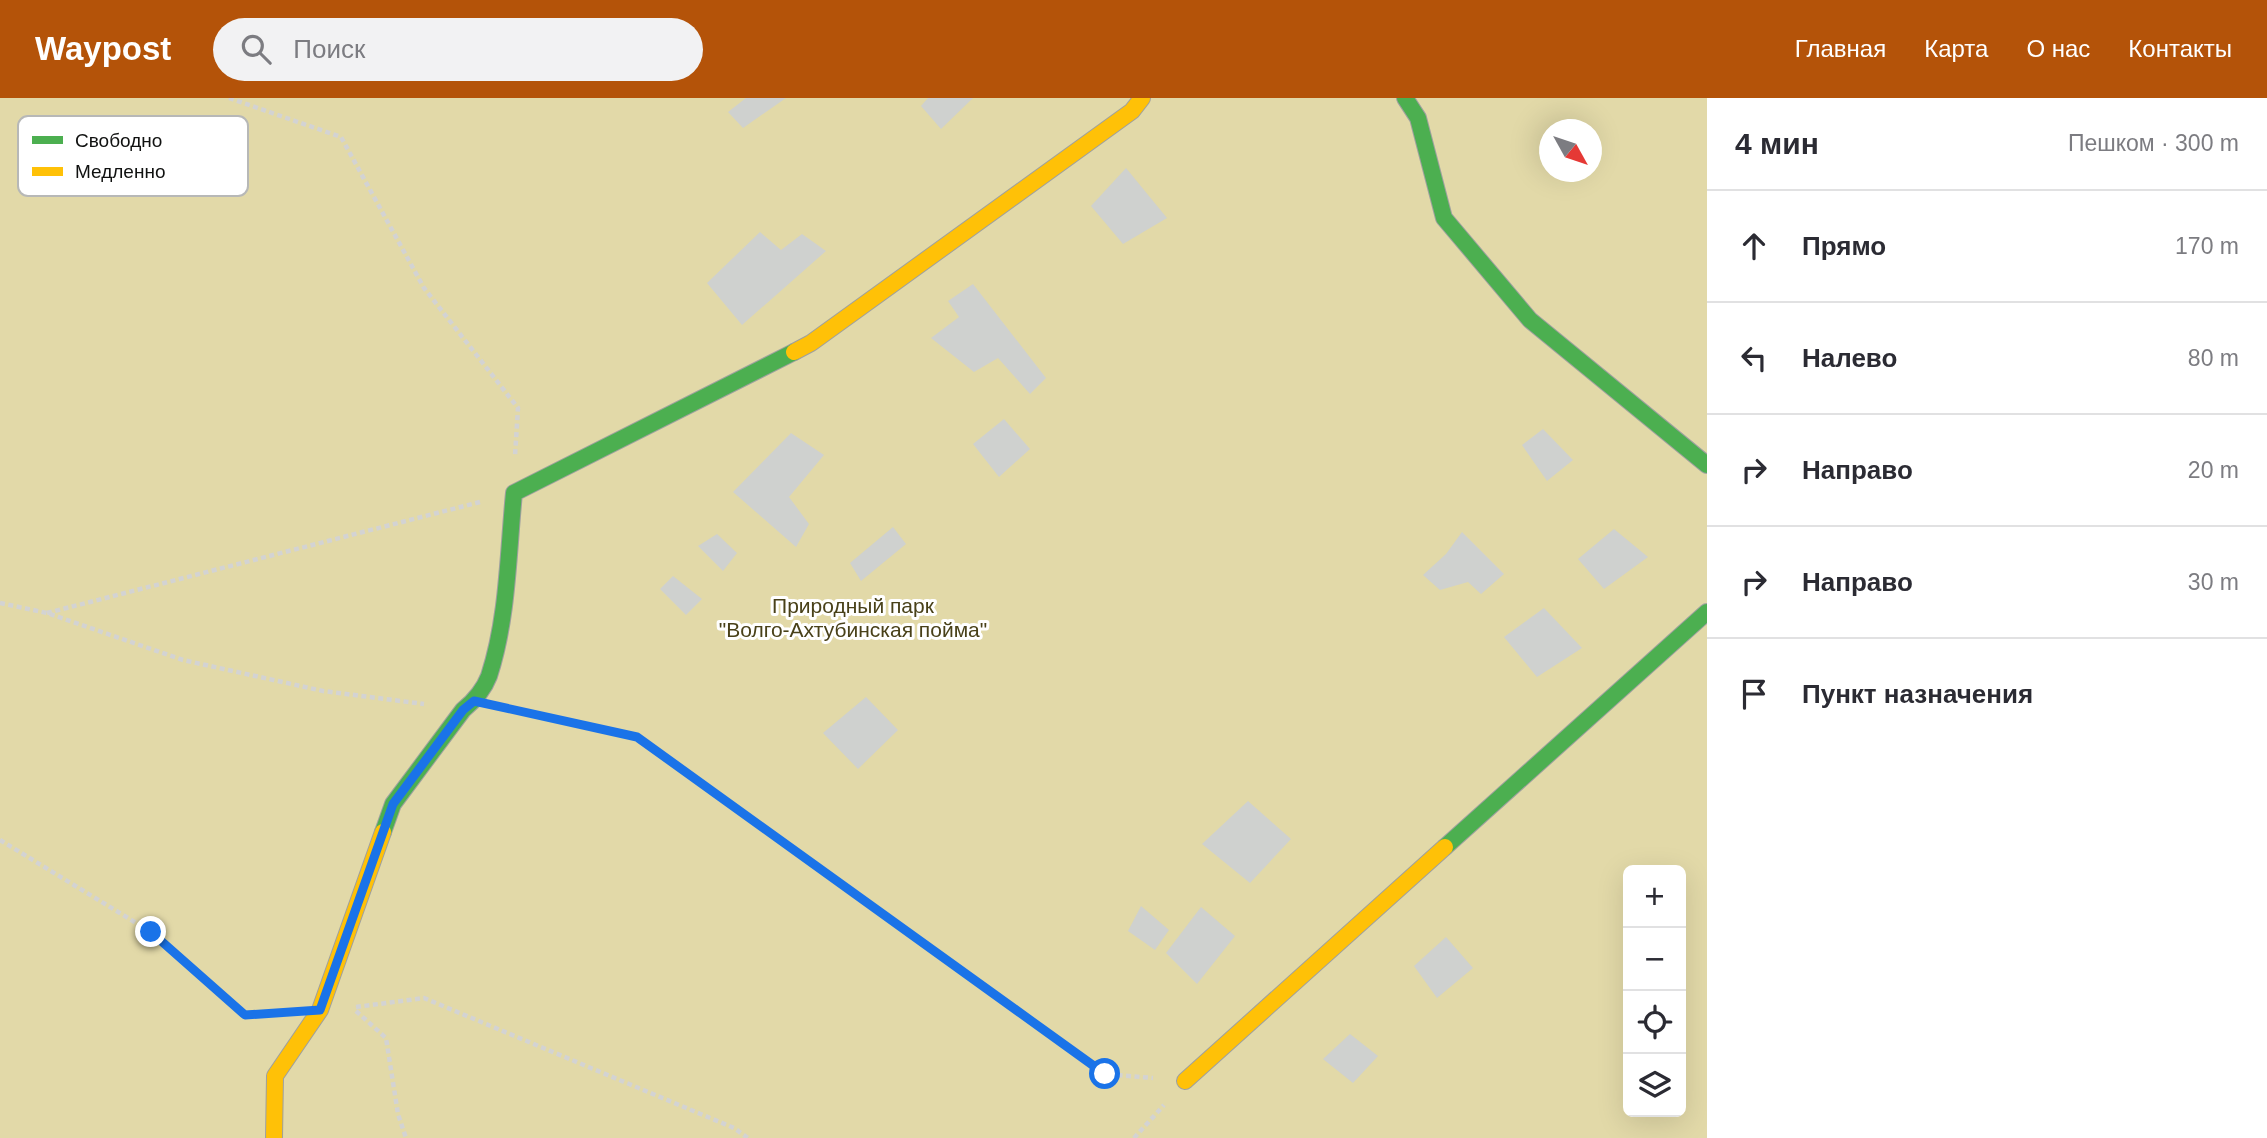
<!DOCTYPE html>
<html lang="ru">
<meta charset="utf-8">
<style>
:root{--surface:#fff;--page:#f2f2f3;--text:#2b2b33;--muted:#7c7c81;--line:#e1e1e2;--accent:#b45309}
body{margin:0;font-family:Arial,sans-serif;background:var(--page);color:var(--text)}
.controls{position:absolute;right:21px;bottom:21px;display:grid;overflow:hidden;border-radius:10px;box-shadow:0 7px 28px #0002}
.controls button{width:63px;height:63px;display:grid;place-items:center;padding:0;border:0;border-bottom:2px solid var(--line);background:var(--surface);color:var(--text);font:35px sans-serif}
.compass{position:absolute;left:1539px;top:21px;width:63px;height:63px;border-radius:50%;background:var(--surface);box-shadow:0 7px 28px #0002;rotate:130deg}
.stop{position:absolute;width:21px;height:21px;margin:-16px;border:5px solid #1a73e8;border-radius:50%;background:#fff}
.stop.end{background:#1a73e8;border-color:#fff;box-shadow:0 2px 7px #0008}
.list{margin:0;padding:0;list-style:none}
h2{display:flex;justify-content:space-between;align-items:center;height:91px;margin:0;padding:0 28px;font-size:30px}
h2 small{font-size:23px;font-weight:400;color:var(--muted)}
.list li{display:grid;grid-template-columns:46px 1fr auto;gap:21px;align-items:center;box-sizing:border-box;height:112px;padding:0 28px;border-top:2px solid var(--line)}
.list b{display:block;font-size:26px;white-space:nowrap}
.list em{font-size:23px;font-style:normal;color:var(--muted)}
.icon{flex:none;width:38px;height:38px;fill:none;stroke:currentColor;stroke-width:2;stroke-linecap:round;stroke-linejoin:round}
.map{position:relative;flex:none;width:1707px;height:1040px;overflow:hidden}
header{display:flex;align-items:center;gap:42px;box-sizing:border-box;height:98px;padding:0 35px;background:var(--accent);color:#fff}
header strong{font-size:33px}
nav{display:flex;gap:38px;margin-inline-start:auto;font-size:24px}
.search{width:490px;height:63px;background:var(--page);display:flex;align-items:center;gap:18px;box-sizing:border-box;padding:0 24px;border-radius:38px;color:var(--muted);font-size:26px}
main{display:flex}
aside{flex:1;background:var(--surface)}
.map>svg:first-child{display:block}
</style>
<header>
<strong>Waypost</strong>
<div class="search"><svg class="icon" aria-label="search" viewBox="0 0 24 24"><circle cx="10" cy="10" r="6"/><path d="M15 15l6 6"/></svg>Поиск</div>
<nav><a>Главная</a><a>Карта</a><a>О нас</a><a>Контакты</a></nav>
</header>
<main>
<div class="map">
<svg width="1707" height="1040" viewBox="0 0 1707 1040">
<rect width="100%" height="100%" fill="#e7eae9"/>
<path fill="#e2d9a8" fill-rule="evenodd" d="M0,0H1707V1040H0ZM1549,32H1591V74H1549ZM1628,772H1681V1014H1628Z"/>
<g fill="#cfd1cf">
<polygon points="746,0 786,0 743,30 728,14"/>
<polygon points="928,0 973,0 941,31 921,8"/>
<polygon points="1126,70 1167,120 1123,146 1091,108"/>
<polygon points="760,134 781,152 802,136 826,153 742,227 707,185"/>
<polygon points="973,186 1046,280 1030,296 998,260 974,274 931,240 959,219 948,203"/>
<polygon points="1004,321 1030,351 999,379 973,346"/>
<polygon points="1543,331 1573,362 1547,383 1522,347"/>
<polygon points="791,335 824,357 789,399 809,426 796,449 733,394"/>
<polygon points="893,429 906,446 861,483 850,465"/>
<polygon points="1614,431 1648,459 1604,491 1578,461"/>
<polygon points="1462,434 1504,476 1481,496 1468,484 1440,492 1423,477 1446,456"/>
<polygon points="717,436 737,455 723,473 698,448"/>
<polygon points="673,478 702,501 686,517 660,491"/>
<polygon points="1544,510 1582,550 1537,579 1504,539"/>
<polygon points="866,599 898,632 858,671 823,635"/>
<polygon points="1248,703 1291,741 1250,785 1202,746"/>
<polygon points="1141,808 1169,832 1155,852 1128,833"/>
<polygon points="1201,809 1235,838 1197,886 1166,855"/>
<polygon points="1446,839 1473,870 1437,900 1414,868"/>
<polygon points="1350,936 1378,958 1353,985 1323,961"/>
</g>
<g fill="none" stroke-linecap="round" stroke-linejoin="round">
<defs>
<g id="fast">
<polyline points="1405,0 1418,20 1444,120 1530,222 1707,367"/>
<path d="M383,734L393,706L463,612C474,603 484,591 489,578C508,520 508,455 514,395L794,254"/>
<polyline points="1445,749 1707,514"/>
</g>
<g id="slow">
<polyline points="794,254 811,245 1132,13 1142,0"/>
<polyline points="1185,983 1445,749"/>
<polyline points="274,1040 275,978 320,912 383,734"/>
</g>
</defs>
<use href="#fast" stroke="#9ea09f" stroke-width="18"/>
<use href="#slow" stroke="#9ea09f" stroke-width="18"/>
<g stroke="#d3d3d3" stroke-width="4.5" stroke-dasharray="5 3.5" stroke-linecap="butt">
<polyline points="229,0 341,39 424,190 518,310 515,358"/>
<polyline points="0,505 47,515 183,562 323,593 424,606"/>
<polyline points="47,515 480,404"/>
<polyline points="507,610 637,639 1105,976 1153,980"/>
<polyline points="0,742 151,834 245,917 279,915"/>
<polyline points="356,909 424,900 734,1030 748,1040"/>
<polyline points="356,913 386,940 398,1016 406,1040"/>
<polyline points="1134,1040 1164,1007"/>
</g>
<use href="#fast" stroke="#4caf50" stroke-width="16"/>
<use href="#slow" stroke="#ffc107" stroke-width="16"/>
</g>
<g fill="none" stroke-linecap="round" stroke-linejoin="round">
<polyline stroke="#1a73e8" stroke-width="9" points="151,834 245,917 320,912 393,706 463,612 474,603 637,639 1105,976"/>
</g>
<g text-anchor="middle" stroke-width="6" stroke-linejoin="round" paint-order="stroke">
<g font-size="21" fill="#494119" stroke="#fff">
<text x="853" y="515">Природный парк<tspan x="853" dy="24">"Волго-Ахтубинская пойма"</tspan></text>
</g>
</g>
<rect x="18" y="18" width="230" height="80" rx="10" fill="#fff" stroke="#b7b8b7" stroke-width="2"/>
<rect x="32" y="38" width="31" height="8" fill="#4caf50"/>
<rect x="32" y="69" width="31" height="9" fill="#ffc107"/>
<g font-size="19" fill="#101110">
<text x="75" y="49">Свободно</text>
<text x="75" y="80">Медленно</text>
</g>
</svg>
<div class="controls">
<button>+</button>
<button>−</button>
<button><svg class="icon" aria-label="locate" viewBox="0 0 24 24"><circle cx="12" cy="12" r="6"/><path d="M12 2v4M12 18v4M2 12h4M18 12h4"/></svg></button>
<button><svg class="icon" aria-label="layers" viewBox="0 0 24 24"><path d="M12 4l9 5-9 5-9-5zM3 14l9 5 9-5"/></svg></button>
</div>
<svg class="compass" viewBox="-18 -18 36 36"><path d="M0-13l5 13h-10z" fill="#e53935"/><path d="M0 13l5-13h-10z" fill="#7c7c81"/></svg>
<div class="stop" style="left:1105px;top:976px"></div>
<div class="stop end" style="left:151px;top:834px"></div>
</div>
<aside>
<h2>4 мин<small>Пешком · 300 m</small></h2>
<ul class="list">
<li><svg class="icon" aria-label="ahead" viewBox="0 0 24 24"><path d="M12 20V5M6 11l6-6 6 6"/></svg><div><b>Прямо</b></div><em>170 m</em></li>
<li><svg class="icon" aria-label="left" viewBox="0 0 24 24"><path d="M17 20v-9H6M10 6l-5 5 5 5"/></svg><div><b>Налево</b></div><em>80 m</em></li>
<li><svg class="icon" aria-label="right" viewBox="0 0 24 24"><path d="M7 20v-9h11M14 6l5 5-5 5"/></svg><div><b>Направо</b></div><em>20 m</em></li>
<li><svg class="icon" aria-label="right" viewBox="0 0 24 24"><path d="M7 20v-9h11M14 6l5 5-5 5"/></svg><div><b>Направо</b></div><em>30 m</em></li>
<li><svg class="icon" aria-label="arrive" viewBox="0 0 24 24"><path d="M6 21V4h12l-3 4 3 4H6"/></svg><div><b>Пункт назначения</b></div></li>
</ul>
</aside>
</main>
